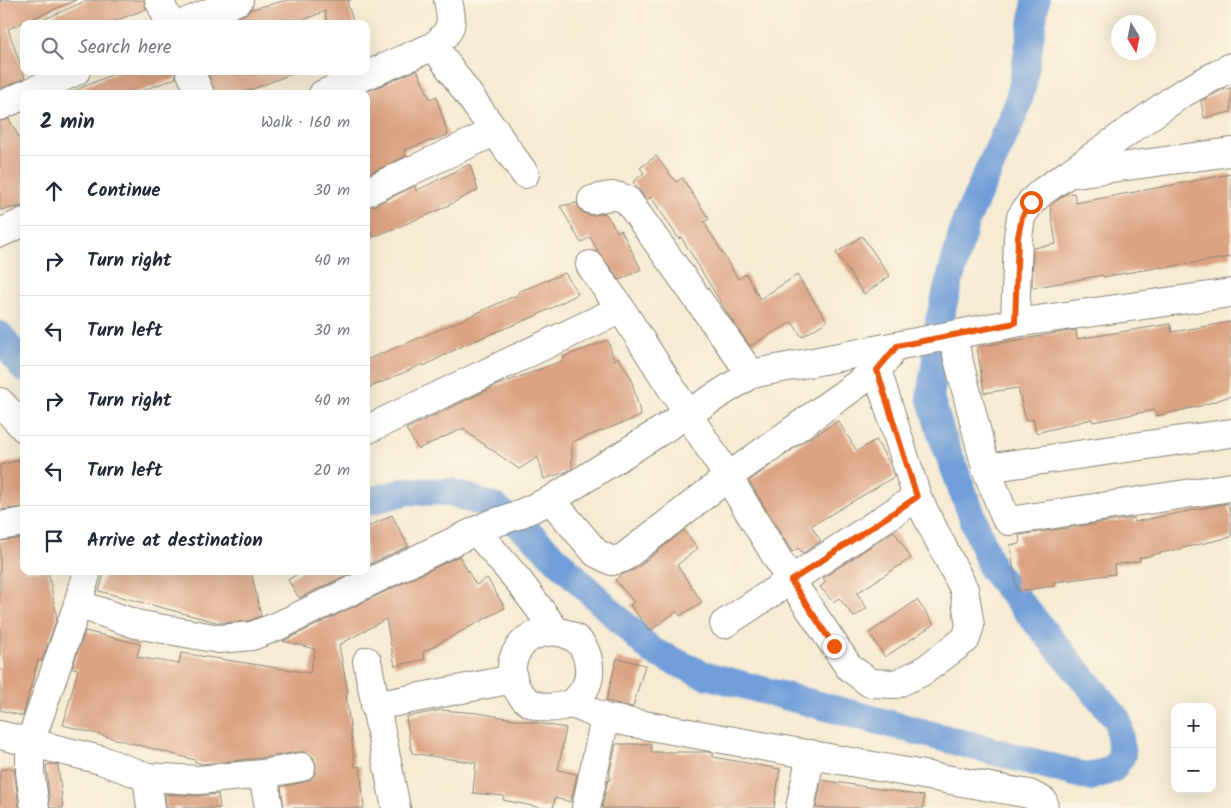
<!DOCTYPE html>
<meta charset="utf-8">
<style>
:root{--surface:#fff;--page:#f2f2f3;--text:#1f2937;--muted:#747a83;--line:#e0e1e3}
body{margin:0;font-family:Kalam,sans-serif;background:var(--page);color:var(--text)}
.controls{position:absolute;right:15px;bottom:15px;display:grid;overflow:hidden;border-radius:10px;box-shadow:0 5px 20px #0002}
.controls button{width:45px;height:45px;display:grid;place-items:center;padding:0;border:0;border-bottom:1px solid var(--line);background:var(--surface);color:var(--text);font:25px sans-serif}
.compass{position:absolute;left:1111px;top:15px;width:45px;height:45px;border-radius:50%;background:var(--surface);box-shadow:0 5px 20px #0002;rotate:170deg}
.stop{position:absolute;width:15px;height:15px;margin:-11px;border:4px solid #ea580c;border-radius:50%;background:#fff}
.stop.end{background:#ea580c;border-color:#fff;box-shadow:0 1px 5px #0008}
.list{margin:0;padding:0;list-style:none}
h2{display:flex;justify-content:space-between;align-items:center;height:65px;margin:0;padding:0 20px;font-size:21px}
h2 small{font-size:16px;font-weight:400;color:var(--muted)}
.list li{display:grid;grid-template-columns:32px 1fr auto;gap:15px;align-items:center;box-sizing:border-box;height:70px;padding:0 20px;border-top:1px solid var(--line)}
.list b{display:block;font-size:19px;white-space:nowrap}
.list em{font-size:16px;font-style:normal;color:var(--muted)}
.icon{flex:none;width:28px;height:28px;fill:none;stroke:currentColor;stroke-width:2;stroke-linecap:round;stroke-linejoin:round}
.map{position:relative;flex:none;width:1231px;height:808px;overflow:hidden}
.search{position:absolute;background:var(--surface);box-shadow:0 5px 20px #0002;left:20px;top:20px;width:350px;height:55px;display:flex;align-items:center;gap:12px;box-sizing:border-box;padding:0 18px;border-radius:10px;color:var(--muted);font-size:19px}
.panel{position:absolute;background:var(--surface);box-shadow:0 5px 20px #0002;left:20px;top:90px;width:350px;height:485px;border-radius:10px}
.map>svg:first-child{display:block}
</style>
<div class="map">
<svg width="1231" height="808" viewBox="0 0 1231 808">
<rect width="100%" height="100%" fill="#fcf5e5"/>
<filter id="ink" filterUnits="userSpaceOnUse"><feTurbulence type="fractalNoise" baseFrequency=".02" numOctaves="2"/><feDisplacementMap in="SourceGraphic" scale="10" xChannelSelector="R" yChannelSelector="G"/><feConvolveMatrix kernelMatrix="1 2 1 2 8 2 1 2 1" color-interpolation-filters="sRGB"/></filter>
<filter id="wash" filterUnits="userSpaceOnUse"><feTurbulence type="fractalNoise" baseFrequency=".0096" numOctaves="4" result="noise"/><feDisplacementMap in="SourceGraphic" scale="20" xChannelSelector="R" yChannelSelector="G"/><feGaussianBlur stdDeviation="1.12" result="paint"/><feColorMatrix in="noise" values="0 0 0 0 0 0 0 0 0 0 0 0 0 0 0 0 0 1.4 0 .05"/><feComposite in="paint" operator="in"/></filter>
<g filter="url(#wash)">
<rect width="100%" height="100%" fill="#f6ebd3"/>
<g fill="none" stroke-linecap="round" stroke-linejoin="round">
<g stroke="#6f9ed8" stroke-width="28">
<polyline points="0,335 24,369"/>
<polyline points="366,502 408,491 451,492 496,508 529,533 652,651 702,674 1090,777 1113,769 1122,755 1118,720 992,569 942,436 930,397 937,353 939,320 965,223 1017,107 1023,83 1036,0"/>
</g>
</g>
<g id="blocks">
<g fill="#dba382">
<polygon points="0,0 76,0 8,29 25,78 0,89"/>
<polygon points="88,0 144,0 146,9 110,23 33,24"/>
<polygon points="288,0 351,0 347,2 354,24 327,24 325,11 294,24 224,24 245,14 252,9"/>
<polygon points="417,70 430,99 436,96 448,135 404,150 406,156 366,175 366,92"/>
<polygon points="120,71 175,71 176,78 133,94 67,94"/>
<polygon points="207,71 294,71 294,73 240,94 215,94"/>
<polygon points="1231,88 1231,112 1204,118 1201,101 1222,90"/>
<polygon points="9,119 24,146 24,206 0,210 0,121"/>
<polygon points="656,156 676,182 682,178 709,219 704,222 738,279 746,274 760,299 797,275 827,321 802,337 792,322 750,346 729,316 681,237 679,239 651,197 647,200 633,182 644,173 640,168"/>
<polygon points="470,164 478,190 435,212 373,237 366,220 366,207 373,206 415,186 416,191"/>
<polygon points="1231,174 1231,257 1161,268 1161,267 1103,277 1103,275 1032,288 1033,248 1056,244 1050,206 1066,194 1074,193 1076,203"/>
<polygon points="577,203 580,210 587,215 595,215 605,213 618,232 621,230 641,269 620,280 599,253 590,237 581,243 560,206"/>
<polygon points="862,236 890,276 864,294 836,253"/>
<polygon points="565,273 578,294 538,315 464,345 424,366 423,364 366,389 366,360 455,323 519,294 518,292"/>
<polygon points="1231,322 1231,396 1200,406 1156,416 1155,410 1093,422 1092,419 1036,433 1033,419 1026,421 1018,388 984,393 977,347 1076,330 1077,339 1170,324 1172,332"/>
<polygon points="608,340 614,360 618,357 631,378 641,416 572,442 572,468 566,472 544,479 538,457 519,469 468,433 464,428 418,449 406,429 498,385 564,360 563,357"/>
<polygon points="838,421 857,451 876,440 891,466 894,477 811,526 821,541 803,553 798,548 792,552 749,481 803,442"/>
<polygon points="24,459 24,507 0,510 0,465"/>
<polygon points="1228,503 1231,517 1231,537 1139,558 1140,561 1114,565 1115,574 1054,582 1054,586 1017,591 1010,545 1020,544 1019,535 1134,518 1134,522"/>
<polygon points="392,515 408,546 366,566 366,528"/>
<polygon points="684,530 698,548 677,565 702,602 680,616 677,611 650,631 630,605 634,602 615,580 621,575 636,569"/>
<polygon points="894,531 911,558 857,593 867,608 854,617 839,598 833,602 820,587 826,582 823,578"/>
<polygon points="24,538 24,571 48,571 57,618 42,661 38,660 23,716 0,710 0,541"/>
<polygon points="459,556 476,585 487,578 505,608 423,652 425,659 395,666 386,619 339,645 348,693 346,694 355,767 360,766 364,808 284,808 281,787 304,782 311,779 316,773 316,765 313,757 306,752 298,752 261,758 202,764 195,762 195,760 63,725 78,669 72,668 85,631 140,644 137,657 179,664 181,653 310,673 315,649 283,641"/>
<polygon points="105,571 251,571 261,616 248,621 220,623 99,591"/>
<polygon points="302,571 356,571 299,598 288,580"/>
<polygon points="917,600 934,624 885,657 869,633"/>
<polygon points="617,658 645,665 633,707 606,701"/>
<polygon points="441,710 478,713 566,728 558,770 577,774 571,802 555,798 553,808 542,808 503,800 504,796 473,793 476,763 412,753 406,717"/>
<polygon points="616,744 651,744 651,752 708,752 713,753 713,757 780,769 774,808 602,808 608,780 610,780 610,771"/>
<polygon points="53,764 58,765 63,808 50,808 46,765"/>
<polygon points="14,768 19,808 0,808 0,770"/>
<polygon points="822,780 924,796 923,808 816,808"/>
<polygon points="165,794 197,796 218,794 220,808 166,808"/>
</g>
</g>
</g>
<g filter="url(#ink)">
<use href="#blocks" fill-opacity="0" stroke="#898478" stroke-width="1"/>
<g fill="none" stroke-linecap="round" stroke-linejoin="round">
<defs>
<g id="street">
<polyline points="159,0 170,24"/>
<polyline points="182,24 239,0"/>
<polyline points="434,46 525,174"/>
<polyline points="190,71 200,94"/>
<polyline points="27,94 76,71"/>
<path d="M323,94L434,46C453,29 453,25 448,0"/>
<polyline points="0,106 24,95"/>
<polyline points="1071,172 1181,94 1231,67"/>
<polyline points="366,192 496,131"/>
<path d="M592,200C605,197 616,192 628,201L751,374"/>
<polyline points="0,233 24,222"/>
<polyline points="590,265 621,309 728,477 791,581 849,667 870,683 896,684 922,672 966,639 970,625 964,589 917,497 877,370"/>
<polyline points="1015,323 1018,237 1021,217 1031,202 1043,191 1068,174 1231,152"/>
<polyline points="952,335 986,468 1005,517 1009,521 1231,487"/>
<polyline points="0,402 24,428"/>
<polyline points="366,430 621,309"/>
<polyline points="986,468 1231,433"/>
<polyline points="551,500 596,553 612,561 623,558 728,477 877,370 888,357"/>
<polyline points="0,526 24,522"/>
<polyline points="476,531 518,580 556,631"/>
<polyline points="87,571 78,604 136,624 219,639 252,636 278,626 488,525 515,516 551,500 751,374 1015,323 1231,293"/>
<polyline points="724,624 917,497"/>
<polyline points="367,661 396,808"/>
<path d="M572,704C576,700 581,695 584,690C594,673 589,645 571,636C554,627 530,632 519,648C514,655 511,664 512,673C513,684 519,695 529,702C540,708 549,709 562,706C565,705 570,704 573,705C583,707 595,714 605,718L1029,794L1043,801L1044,808"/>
<polyline points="375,706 513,679"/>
<polyline points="0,735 101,760 147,777 198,780 263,774 301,767"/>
<polyline points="263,774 269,808"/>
<polyline points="147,777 151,808"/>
<polyline points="35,808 30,772 30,743 78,604"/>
<polyline points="586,808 605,718"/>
<polyline points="800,808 811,754"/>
</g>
</defs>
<use href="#street" stroke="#898478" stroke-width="30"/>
<use href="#street" stroke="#fff" stroke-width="28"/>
</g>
</g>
<g fill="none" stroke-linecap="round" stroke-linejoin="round" filter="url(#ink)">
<polyline stroke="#ea580c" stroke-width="6" points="834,646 791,581 917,497 877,370 897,346 1015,323 1018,237 1022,217 1031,202"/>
</g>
</svg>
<div class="controls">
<button>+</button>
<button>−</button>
</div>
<svg class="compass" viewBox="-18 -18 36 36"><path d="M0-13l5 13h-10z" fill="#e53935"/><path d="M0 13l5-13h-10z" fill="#747a83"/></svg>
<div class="stop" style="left:1031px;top:202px"></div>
<div class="stop end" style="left:834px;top:646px"></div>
<div class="search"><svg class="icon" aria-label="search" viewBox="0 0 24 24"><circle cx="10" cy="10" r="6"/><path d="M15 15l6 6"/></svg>Search here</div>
<section class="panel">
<h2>2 min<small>Walk · 160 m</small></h2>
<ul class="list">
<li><svg class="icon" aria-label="ahead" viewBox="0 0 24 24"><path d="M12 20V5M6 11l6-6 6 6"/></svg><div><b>Continue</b></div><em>30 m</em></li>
<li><svg class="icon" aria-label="right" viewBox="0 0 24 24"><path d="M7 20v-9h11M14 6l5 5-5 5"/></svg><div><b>Turn right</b></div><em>40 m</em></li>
<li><svg class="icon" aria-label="left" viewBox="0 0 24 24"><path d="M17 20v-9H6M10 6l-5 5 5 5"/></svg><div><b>Turn left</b></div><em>30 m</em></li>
<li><svg class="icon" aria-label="right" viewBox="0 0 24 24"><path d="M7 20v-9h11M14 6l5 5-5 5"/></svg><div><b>Turn right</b></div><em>40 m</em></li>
<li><svg class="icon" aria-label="left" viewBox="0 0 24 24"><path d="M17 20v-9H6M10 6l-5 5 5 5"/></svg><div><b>Turn left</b></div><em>20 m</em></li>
<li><svg class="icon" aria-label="arrive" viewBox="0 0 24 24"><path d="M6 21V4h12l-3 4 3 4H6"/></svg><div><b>Arrive at destination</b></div></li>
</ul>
</section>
</div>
